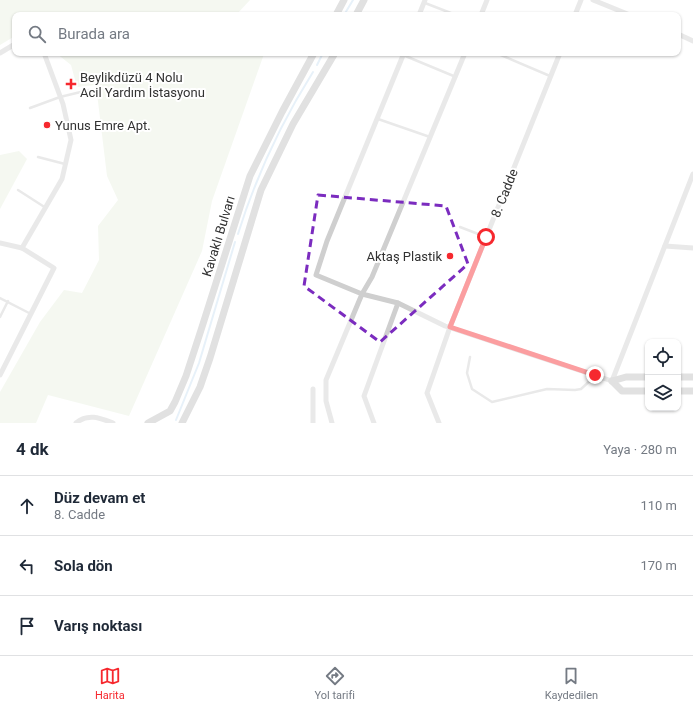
<!DOCTYPE html>
<html lang="tr">
<meta charset="utf-8">
<style>
:root{--surface:#fff;--page:#f6f6f7;--text:#1f2937;--muted:#747a83;--line:#e0e1e3;--accent:#f6282e}
body{margin:0;font-family:Roboto,sans-serif;background:var(--page);color:var(--text)}
.controls{position:absolute;right:12px;bottom:12px;display:grid;overflow:hidden;border-radius:8px;box-shadow:0 1px 3px #0004}
.controls button{width:36px;height:36px;display:grid;place-items:center;padding:0;border:0;border-bottom:1px solid var(--line);background:var(--surface);color:var(--text);font:20px sans-serif}
.stop{position:absolute;width:12px;height:12px;margin:-9px;border:3px solid #f6282e;border-radius:50%;background:#fff}
.stop.end{background:#f6282e;border-color:#fff;box-shadow:0 1px 4px #0008}
.list{margin:0;padding:0;list-style:none}
h2{display:flex;justify-content:space-between;align-items:center;height:52px;margin:0;padding:0 16px;font-size:17px}
h2 small{font-size:13px;font-weight:400;color:var(--muted)}
.list li{display:grid;grid-template-columns:26px 1fr auto;gap:12px;align-items:center;box-sizing:border-box;height:60px;padding:0 16px;border-top:1px solid var(--line)}
.list b{display:block;font-size:15px;white-space:nowrap}
.list p{margin:0;font-size:13px;white-space:nowrap;color:var(--muted)}
.list em{font-size:13px;font-style:normal;color:var(--muted)}
.icon{flex:none;width:22px;height:22px;fill:none;stroke:currentColor;stroke-width:2;stroke-linecap:round;stroke-linejoin:round}
.map{position:relative;flex:none;width:693px;height:423px;overflow:hidden}
.search{position:absolute;background:var(--surface);box-shadow:0 1px 3px #0004;left:12px;right:12px;top:12px;height:44px;display:flex;align-items:center;gap:10px;box-sizing:border-box;padding:0 14px;border-radius:8px;color:var(--muted);font-size:15px}
.sheet{height:232px;background:var(--surface)}
nav{display:flex;justify-content:space-around;align-items:center;box-sizing:border-box;height:56px;border-top:1px solid var(--line);background:var(--surface);font-size:11px;color:var(--muted)}
nav a{display:grid;justify-items:center;gap:2px}
nav .on{color:var(--accent)}
.map>svg:first-child{display:block}
</style>
<div class="map">
<svg width="693" height="423" viewBox="0 0 693 423">
<rect width="100%" height="100%" fill="#fff"/>
<g fill="#e8f0e0">
<polygon points="0,0 250,0 236,15 15,15 15,36 0,45"/>
<polygon points="56,53 264,54 212,201 202,251 129,416 48,395 36,423 0,423 0,392 40,322 64,290 82,293 99,260 98,226 118,200 107,176 96,85 77,87 71,65"/>
<polygon points="19,151 27,159 0,209 0,155"/>
</g>
<g fill="none" stroke-linecap="round" stroke-linejoin="round">
<g stroke="#cbe0f1" stroke-width="2">
<polyline points="344,15 353,0"/>
<polyline points="317,65 323,53"/>
<path d="M238,234C256,176 281,123 313,72"/>
<polyline points="176,420 199,363 235,242"/>
</g>
<g stroke="#cfcfcf" stroke-width="2.5">
<polyline points="425,3 456,15"/>
<polyline points="496,53 550,76"/>
<polyline points="403,55 456,77"/>
<polyline points="30,108 60,97 89,90"/>
<polyline points="378,119 430,137"/>
<polyline points="38,157 65,164"/>
<polyline points="18,190 46,208"/>
<polyline points="460,227 486,237"/>
<polyline points="0,298 31,314"/>
<polyline points="0,317 8,301"/>
<polyline points="470,357 467,373 472,389 492,402 547,389 575,390 581,389 595,376"/>
</g>
<g stroke="#cfcfcf" stroke-width="5">
<polyline points="593,0 630,15"/>
<polyline points="419,15 425,0"/>
<polyline points="481,15 487,0"/>
<polyline points="575,15 581,0"/>
<polyline points="678,34 693,41"/>
<polyline points="0,53 15,44"/>
<polyline points="465,53 372,277 362,294 398,303 445,326 612,381 693,174"/>
<polyline points="0,243 22,248 54,268 0,375"/>
<polyline points="665,246 693,248"/>
<polyline points="22,248 62,179 71,140 63,104 44,53"/>
<path d="M76,423C88,413 100,418 113,423"/>
<polyline points="313,423 313,389"/>
<polyline points="332,423 326,401 326,380 362,294 316,275 327,241 404,53"/>
<polyline points="374,423 364,396 398,303"/>
<polyline points="439,423 427,393 450,327 560,53"/>
</g>
<g stroke="#bcbcbc" stroke-width="7">
<polyline points="336,15 344,0"/>
<polyline points="356,15 364,0"/>
<polyline points="678,377 693,377"/>
<polyline points="612,381 622,391 648,391"/>
<polyline points="612,381 626,377 648,377"/>
<polyline points="678,391 693,391"/>
<polyline points="148,423 170,411 175,402 186,376 202,327 250,176 282,112 314,53"/>
<polyline points="182,423 200,387 210,358 261,190 293,124 335,53"/>
</g>
</g>
<g fill="none" stroke-linecap="round" stroke-linejoin="round">
<polyline stroke="#f6282e" stroke-width="5" points="486,237 450,327 595,375"/>
</g>
<path d="M0 0H693V423H0ZM318,195L446,206L468,264L380,342L304,286Z" fill="#fff" fill-opacity=".55" fill-rule="evenodd"/>
<path fill="none" stroke="#7b2cbf" stroke-width="3" stroke-dasharray="8 5" stroke-linejoin="round" d="M318,195L446,206L468,264L380,342L304,286Z"/>
<g fill="#f6282e" stroke="#fff" stroke-width="1.5">
<path d="M69 78h4v4h4v4h-4v4h-4v-4h-4v-4h4z"/>
<circle cx="47" cy="125" r="4"/>
<circle cx="450" cy="256" r="4"/>
</g>
<g text-anchor="middle" stroke-width="4" stroke-linejoin="round" paint-order="stroke">
<g font-size="13" fill="#323232" stroke="#fff" text-anchor="start">
<text x="80" y="82">Beylikdüzü 4 Nolu<tspan x="80" dy="15">Acil Yardım İstasyonu</tspan></text>
<text x="55" y="130">Yunus Emre Apt.</text>
<text x="442" y="261" text-anchor="end">Aktaş Plastik</text>
</g>
<g font-size="13" fill="#323232" stroke="#fff">
<text transform="translate(504 193) rotate(-68)" y="5">8. Cadde</text>
<text transform="translate(218 236) rotate(-73)" y="5">Kavaklı Bulvarı</text>
</g>
</g>
</svg>
<div class="controls">
<button><svg class="icon" aria-label="locate" viewBox="0 0 24 24"><circle cx="12" cy="12" r="6"/><path d="M12 2v4M12 18v4M2 12h4M18 12h4"/></svg></button>
<button><svg class="icon" aria-label="layers" viewBox="0 0 24 24"><path d="M12 4l9 5-9 5-9-5zM3 14l9 5 9-5"/></svg></button>
</div>
<div class="stop" style="left:486px;top:237px"></div>
<div class="stop end" style="left:595px;top:375px"></div>
<div class="search"><svg class="icon" aria-label="search" viewBox="0 0 24 24"><circle cx="10" cy="10" r="6"/><path d="M15 15l6 6"/></svg>Burada ara</div>
</div>
<section class="sheet">
<h2>4 dk<small>Yaya · 280 m</small></h2>
<ul class="list">
<li><svg class="icon" aria-label="ahead" viewBox="0 0 24 24"><path d="M12 20V5M6 11l6-6 6 6"/></svg><div><b>Düz devam et</b><p>8. Cadde</p></div><em>110 m</em></li>
<li><svg class="icon" aria-label="left" viewBox="0 0 24 24"><path d="M17 20v-9H6M10 6l-5 5 5 5"/></svg><div><b>Sola dön</b></div><em>170 m</em></li>
<li><svg class="icon" aria-label="arrive" viewBox="0 0 24 24"><path d="M6 21V4h12l-3 4 3 4H6"/></svg><div><b>Varış noktası</b></div></li>
</ul>
</section>
<nav>
<a class="on"><svg class="icon" aria-label="map" viewBox="0 0 24 24"><path d="M3 6l6-2 6 2 6-2v14l-6 2-6-2-6 2zM9 4v14M15 6v14"/></svg>Harita</a>
<a><svg class="icon" aria-label="directions" viewBox="0 0 24 24"><path d="M12 3l9 9-9 9-9-9zM9 14v-3h6M13 9l2 2-2 2"/></svg>Yol tarifi</a>
<a><svg class="icon" aria-label="saved" viewBox="0 0 24 24"><path d="M7 4h10v16l-5-4-5 4z"/></svg>Kaydedilen</a>
</nav>
